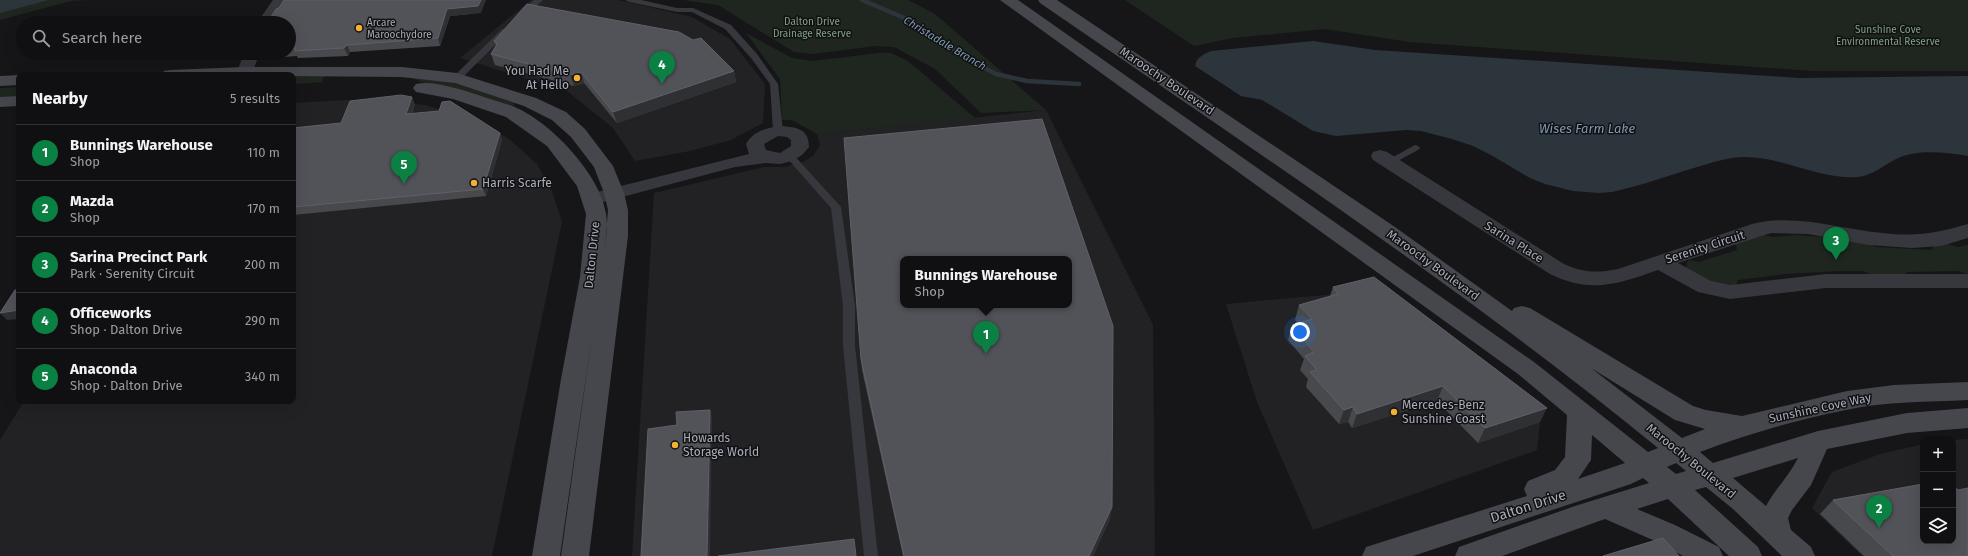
<!DOCTYPE html>
<meta charset="utf-8">
<style>
:root{--surface:#101012;--page:#1e1e20;--text:#f1f3f6;--muted:#9c9d9f;--line:#303032;--accent:#0b8043}
body{margin:0;font-family:"Fira Sans",sans-serif;background:var(--page);color:var(--text)}
.controls{position:absolute;right:12px;bottom:12px;display:grid;overflow:hidden;border-radius:8px;box-shadow:0 4px 16px #0002}
.controls button{width:36px;height:36px;display:grid;place-items:center;padding:0;border:0;border-bottom:1px solid var(--line);background:var(--surface);color:var(--text);font:20px sans-serif}
.you{position:absolute;left:1300px;top:332px;width:14px;height:14px;margin:-10px;border:3px solid #fff;border-radius:50%;background:#1a73e8;box-shadow:0 0 0 6px #1a73e833}
.badge{display:grid;place-items:center;width:26px;height:26px;border-radius:50%;background:var(--accent);color:#fff;font-size:13px;font-weight:700}
.pin{position:absolute;translate:-50% -33px;filter:drop-shadow(0 1px 2px #0008)}
.pin::after{content:'';position:absolute;top:21px;width:14px;height:12px;background:inherit;clip-path:polygon(0 0,100% 0,50% 100%)}
.popup{position:absolute;left:900px;top:256px;width:172px;height:52px;box-sizing:border-box;display:grid;place-content:center;border-radius:8px;background:var(--surface);filter:drop-shadow(0 1px 3px #0005);font-size:13px;white-space:nowrap;color:var(--muted)}
.popup b{font-size:15px;color:var(--text)}
.popup::after{content:'';position:absolute;left:50%;top:100%;margin-left:-8px;border:8px solid transparent;border-top-color:var(--surface)}
.list{margin:0;padding:0;list-style:none}
h2{display:flex;justify-content:space-between;align-items:center;height:52px;margin:0;padding:0 16px;font-size:17px}
h2 small{font-size:13px;font-weight:400;color:var(--muted)}
.list li{display:grid;grid-template-columns:26px 1fr auto;gap:12px;align-items:center;box-sizing:border-box;height:56px;padding:0 16px;border-top:1px solid var(--line)}
.list b{display:block;font-size:15px;white-space:nowrap}
.list p{margin:0;font-size:13px;white-space:nowrap;color:var(--muted)}
.list em{font-size:13px;font-style:normal;color:var(--muted)}
.icon{flex:none;width:22px;height:22px;fill:none;stroke:currentColor;stroke-width:2;stroke-linecap:round;stroke-linejoin:round}
.map{position:relative;flex:none;width:1968px;height:556px;overflow:hidden}
.search{position:absolute;background:var(--surface);box-shadow:0 4px 16px #0002;left:16px;top:16px;width:280px;height:44px;display:flex;align-items:center;gap:10px;box-sizing:border-box;padding:0 14px;border-radius:22px;color:var(--muted);font-size:15px}
.panel{position:absolute;background:var(--surface);box-shadow:0 4px 16px #0002;left:16px;top:72px;width:280px;height:332px;border-radius:8px}
.map>svg:first-child{display:block}
</style>
<div class="map">
<svg width="1968" height="556" viewBox="0 0 1968 556">
<rect width="100%" height="100%" fill="#161618"/>
<g fill="#222225" fill-rule="evenodd">
<polygon points="531,0 618,0 692,17 730,39 765,84 763,123 731,140 690,151 635,161 613,128 567,91 460,58"/>
<polygon points="346,100 390,101 425,105 460,115 488,126 509,139 537,164 552,191 562,222 492,556 0,556 0,440 24,401 293,401 293,103"/>
<path d="M1046,110L1153,325L1155,556H632L654,193L764,167H784L801,163L813,156L820,145L817,134ZM903,259H1069V305H903Z"/>
<polygon points="1369,291 1540,422 1537,450 1313,530 1257,402 1226,304"/>
<polygon points="1968,439 1968,556 1862,556 1812,508 1832,472 1880,454 1923,444 1923,541 1953,541 1953,440"/>
</g>
<g fill="#1e261f">
<polygon points="0,0 88,0 71,1 0,20"/>
<polygon points="683,0 908,0 935,14 1046,110 981,113 935,69 894,47 875,46 813,54 794,52 718,5"/>
<polygon points="1125,0 1968,0 1968,71 1813,71 1409,42 1325,29 1233,38 1194,46"/>
<polygon points="746,33 792,58 813,61 878,53 891,53 908,61 975,118 817,134 792,120 782,120 780,79"/>
<polygon points="378,74 445,81 479,89 516,104 512,106 429,85 412,78 376,76"/>
<polygon points="326,75 322,79 323,82 293,84 293,76"/>
<polygon points="19,87 19,97 0,98 0,88"/>
<polygon points="1827,234 1869,243 1876,247 1932,250 1933,246 1947,244 1958,247 1968,245 1968,274 1959,271 1907,272 1904,275 1873,275 1863,271 1840,271 1786,274 1738,280 1736,285 1717,285 1686,268 1687,262 1690,260 1699,262 1737,250 1736,244 1764,235 1773,237 1796,235 1823,237"/>
</g>
<g fill="#2c353c">
<polygon points="0,0 49,0 0,13"/>
<path d="M1313,41L1375,50L1799,78L1968,76V156C1946,152 1916,149 1896,159C1882,166 1874,175 1858,177C1818,180 1784,157 1745,157C1727,157 1711,163 1694,168C1667,176 1640,186 1612,192L1599,193L1573,191L1545,184L1530,178L1491,155L1473,146L1452,139L1421,131L1406,130L1336,136L1313,131L1262,100L1241,96L1195,66C1197,57 1202,55 1211,51Z"/>
</g>
<g fill="none" stroke-linecap="round" stroke-linejoin="round">
<polyline stroke="#2c353c" stroke-width="4.5" points="862,0 909,20 975,63 996,74 1027,81 1079,84"/>
<g fill="#37383d" fill-rule="evenodd">
<polygon points="534,0 543,0 524,17 518,17 518,13"/>
<polygon points="625,0 641,0 677,8 693,8 731,25 757,54 778,84 783,131 781,133 775,133 773,131 770,84 751,58 725,29 692,12 677,12 629,2"/>
<polygon points="502,29 505,29 509,31 460,80 454,80 454,76"/>
<polygon points="1415,145 1418,146 1420,148 1418,150 1392,164 1389,165 1384,162"/>
<polygon points="789,152 792,153 841,207 855,306 855,346 878,556 864,556 843,346 843,306 831,208 786,157 784,155"/>
</g>
<g fill="#37383d" fill-rule="evenodd">
<polygon points="273,0 289,0 273,23 257,23"/>
<polygon points="244,53 260,53 251,75 239,75 237,72"/>
<path d="M778,126C794,127 809,127 809,147L802,155L792,161L780,164L766,163L735,167L592,205L585,203L582,199L585,195L749,154L746,144C754,131 764,129 778,126ZM778,136L787,137L791,140V146L780,153L766,150L764,144Z"/>
<path d="M1380,150L1387,152L1564,264C1583,273 1598,273 1618,269L1752,224C1796,213 1839,229 1883,233C1916,237 1937,233 1968,224V238L1941,246L1912,248L1869,245L1808,234L1771,233L1678,263L1711,281L1730,285L1826,274H1968V288H1826L1730,299L1698,292L1658,270C1618,284 1591,294 1550,274L1373,160L1371,156L1373,152Z"/>
</g>
<g fill="#45474d" fill-rule="evenodd">
<path d="M1000,0H1018L1534,362L1648,452L1658,448C1461,287 1249,147 1040,3L1038,0H1057L1395,227L1512,311L1514,308L1522,306L1530,308L1693,406L1706,410L1742,416L1847,391L1894,385L1968,382V400C1928,402 1886,401 1846,410C1796,420 1747,434 1700,452L1713,463L1818,431L1907,413L1968,408V428L1907,433L1827,449L1811,485L1792,510L1788,518L1791,530L1811,547L1815,556H1782L1733,509L1706,487L1695,490L1758,547L1762,556H1729L1668,499L1637,509L1675,525L1719,547L1723,556H1683L1655,541L1605,519L1502,556H1455L1459,547L1575,506L1649,483L1643,478L1631,484L1413,556H1362L1366,547L1527,496L1524,489L1528,481L1555,470L1565,457L1567,415L1518,374ZM1591,368L1675,420L1705,429L1682,438ZM1592,435L1625,463L1578,479L1591,460ZM1798,458C1789,476 1775,489 1766,506L1733,478ZM1676,463L1686,471L1676,474L1667,467Z"/>
<path d="M245,67H402L457,73L536,98L566,112L585,129L613,166L624,193L628,210V236L589,556H561L592,335L560,556H532L561,379L580,277L586,214L577,186L547,146L506,117L453,99L416,92L413,88L416,84C433,80 462,90 478,95C492,100 506,103 519,109C553,125 601,176 606,214C608,225 606,237 605,248L608,210L604,193L594,167L571,137L552,120L524,106L455,83L402,77L161,75L164,71L170,70Z"/>
<polygon points="19,75 19,85 0,86 0,76"/>
<polygon points="19,96 19,106 0,107 0,97"/>
</g>
</g>
<g fill="#47494d">
<polygon points="481,13 450,16 440,46 350,52 348,56 298,58 297,56 259,59 256,53 289,53 289,23"/>
<polygon points="494,41 734,71 736,82 617,123 584,83 574,86 495,65 491,54 496,46"/>
<polygon points="415,104 412,114 500,133 502,140 486,196 293,215 293,128 341,123"/>
<polygon points="1333,287 1540,422 1478,443 1437,401 1352,428 1348,422 1339,424 1306,387 1308,379 1300,370 1304,359 1288,340 1292,325 1298,323 1295,320 1299,305 1330,296"/>
<polygon points="861,359 1110,519 1093,556 903,556 862,370"/>
<polygon points="1833,500 1968,556 1864,556 1820,514"/>
</g>
<g fill="#2f3033">
<polygon points="481,0 486,0 481,13 450,16 440,46 438,38 447,9"/>
<polygon points="347,45 350,52 348,56 344,48"/>
<polygon points="734,71 736,82 617,123 613,112"/>
<polygon points="581,72 584,83 574,86 570,75"/>
<polygon points="412,97 415,104 409,122 406,114"/>
<polygon points="500,133 502,140 486,196 483,189"/>
<polygon points="19,310 19,319 7,320 0,313"/>
<polygon points="1443,386 1437,401 1352,428 1357,414"/>
<polygon points="1353,407 1348,422 1339,424 1344,410"/>
<polygon points="1547,408 1540,422 1478,443 1485,428"/>
<polygon points="710,410 712,418 710,556 707,556"/>
<polygon points="1112,507 1110,519 1093,556 1089,556"/>
</g>
<g fill="#525359" stroke="#5f6168" fill-rule="evenodd">
<polygon points="284,0 481,0 478,6 447,9 438,38 347,45 344,48 295,51 296,48 289,49 289,23 262,23 265,17 271,17 276,9 279,8"/>
<polygon points="527,4 679,32 693,40 701,38 734,71 613,112 581,72 570,75 491,54 497,44 494,41"/>
<polygon points="401,95 412,97 406,114 439,111 442,102 450,101 500,133 483,189 293,207 293,128 341,123 350,101"/>
<path d="M1042,119L1113,326L1112,507L1089,556H904L861,359L844,138ZM903,259H1069V305H903Z"/>
<polygon points="1374,277 1547,408 1485,428 1443,386 1357,414 1353,407 1344,410 1310,372 1317,370 1305,356 1314,352 1292,325 1312,319 1299,305 1338,294 1333,287"/>
<polygon points="19,289 19,310 0,313 15,290"/>
<polygon points="19,311 19,315 16,315"/>
<polygon points="710,410 707,556 641,556 648,429 677,425 676,412"/>
<polygon points="1923,484 1923,541 1953,541 1953,486 1958,490 1968,488 1968,556 1893,556 1833,500"/>
<polygon points="1663,538 1679,556 1603,556"/>
<polygon points="854,539 856,556 718,556"/>
</g>
<g fill="#f2b134" stroke="#111113" stroke-width="1.5">
<circle cx="359" cy="28" r="4"/>
<circle cx="577" cy="78" r="4"/>
<circle cx="474" cy="183" r="4"/>
<circle cx="1394" cy="412" r="4"/>
<circle cx="675" cy="445" r="4"/>
</g>
<g text-anchor="middle" stroke-width="3" stroke-linejoin="round" paint-order="stroke">
<g font-size="10" fill="#7fa381" stroke="#111113">
<text x="812" y="25">Dalton Drive<tspan x="812" dy="12">Drainage Reserve</tspan></text>
<text x="1888" y="33">Sunshine Cove<tspan x="1888" dy="12">Environmental Reserve</tspan></text>
</g>
<g font-size="10" fill="#a8adb8" stroke="#111113" text-anchor="start">
<text x="367" y="26">Arcare<tspan x="367" dy="12">Maroochydore</tspan></text>
</g>
<g font-size="11" font-style="italic" fill="#7f9bb3" stroke="#111113">
<text transform="translate(945 43) rotate(31)" y="4">Christadale Branch</text>
</g>
<g font-size="12" fill="#a8adb8" stroke="#111113" text-anchor="start">
<text x="569" y="75" text-anchor="end">You Had Me<tspan x="569" dy="14">At Hello</tspan></text>
<text x="482" y="187">Harris Scarfe</text>
<text x="1402" y="409">Mercedes-Benz<tspan x="1402" dy="14">Sunshine Coast</tspan></text>
<text x="683" y="442">Howards<tspan x="683" dy="14">Storage World</tspan></text>
</g>
<g font-size="12" fill="#a8adb8" stroke="#111113">
<text transform="translate(1167 81) rotate(34)" y="4">Maroochy Boulevard</text>
<text transform="translate(1514 242) rotate(32)" y="4">Sarina Place</text>
<text transform="translate(1705 247) rotate(-18)" y="4">Serenity Circuit</text>
<text transform="translate(592 255) rotate(-84)" y="4">Dalton Drive</text>
<text transform="translate(1433 265) rotate(36)" y="4">Maroochy Boulevard</text>
<text transform="translate(1820 408) rotate(-12)" y="4">Sunshine Cove Way</text>
<text transform="translate(1691 461) rotate(39)" y="4">Maroochy Boulevard</text>
</g>
<g font-size="13" font-style="italic" fill="#7f9bb3" stroke="#111113">
<text x="1587" y="133">Wises Farm Lake</text>
</g>
<g font-size="14" fill="#a8adb8" stroke="#111113">
<text transform="translate(1528 506) rotate(-18)" y="5">Dalton Drive</text>
</g>
</g>
</svg>
<div class="controls">
<button>+</button>
<button>−</button>
<button><svg class="icon" aria-label="layers" viewBox="0 0 24 24"><path d="M12 4l9 5-9 5-9-5zM3 14l9 5 9-5"/></svg></button>
</div>
<div class="you"></div>
<div class="pin badge" style="left:986px;top:354px">1</div>
<div class="popup"><b>Bunnings Warehouse</b>Shop</div>
<div class="pin badge" style="left:1879px;top:528px">2</div>
<div class="pin badge" style="left:1836px;top:260px">3</div>
<div class="pin badge" style="left:662px;top:84px">4</div>
<div class="pin badge" style="left:404px;top:184px">5</div>
<div class="search"><svg class="icon" aria-label="search" viewBox="0 0 24 24"><circle cx="10" cy="10" r="6"/><path d="M15 15l6 6"/></svg>Search here</div>
<section class="panel">
<h2>Nearby<small>5 results</small></h2>
<ul class="list">
<li><span class="badge">1</span><div><b>Bunnings Warehouse</b><p>Shop</p></div><em>110 m</em></li>
<li><span class="badge">2</span><div><b>Mazda</b><p>Shop</p></div><em>170 m</em></li>
<li><span class="badge">3</span><div><b>Sarina Precinct Park</b><p>Park · Serenity Circuit</p></div><em>200 m</em></li>
<li><span class="badge">4</span><div><b>Officeworks</b><p>Shop · Dalton Drive</p></div><em>290 m</em></li>
<li><span class="badge">5</span><div><b>Anaconda</b><p>Shop · Dalton Drive</p></div><em>340 m</em></li>
</ul>
</section>
</div>
